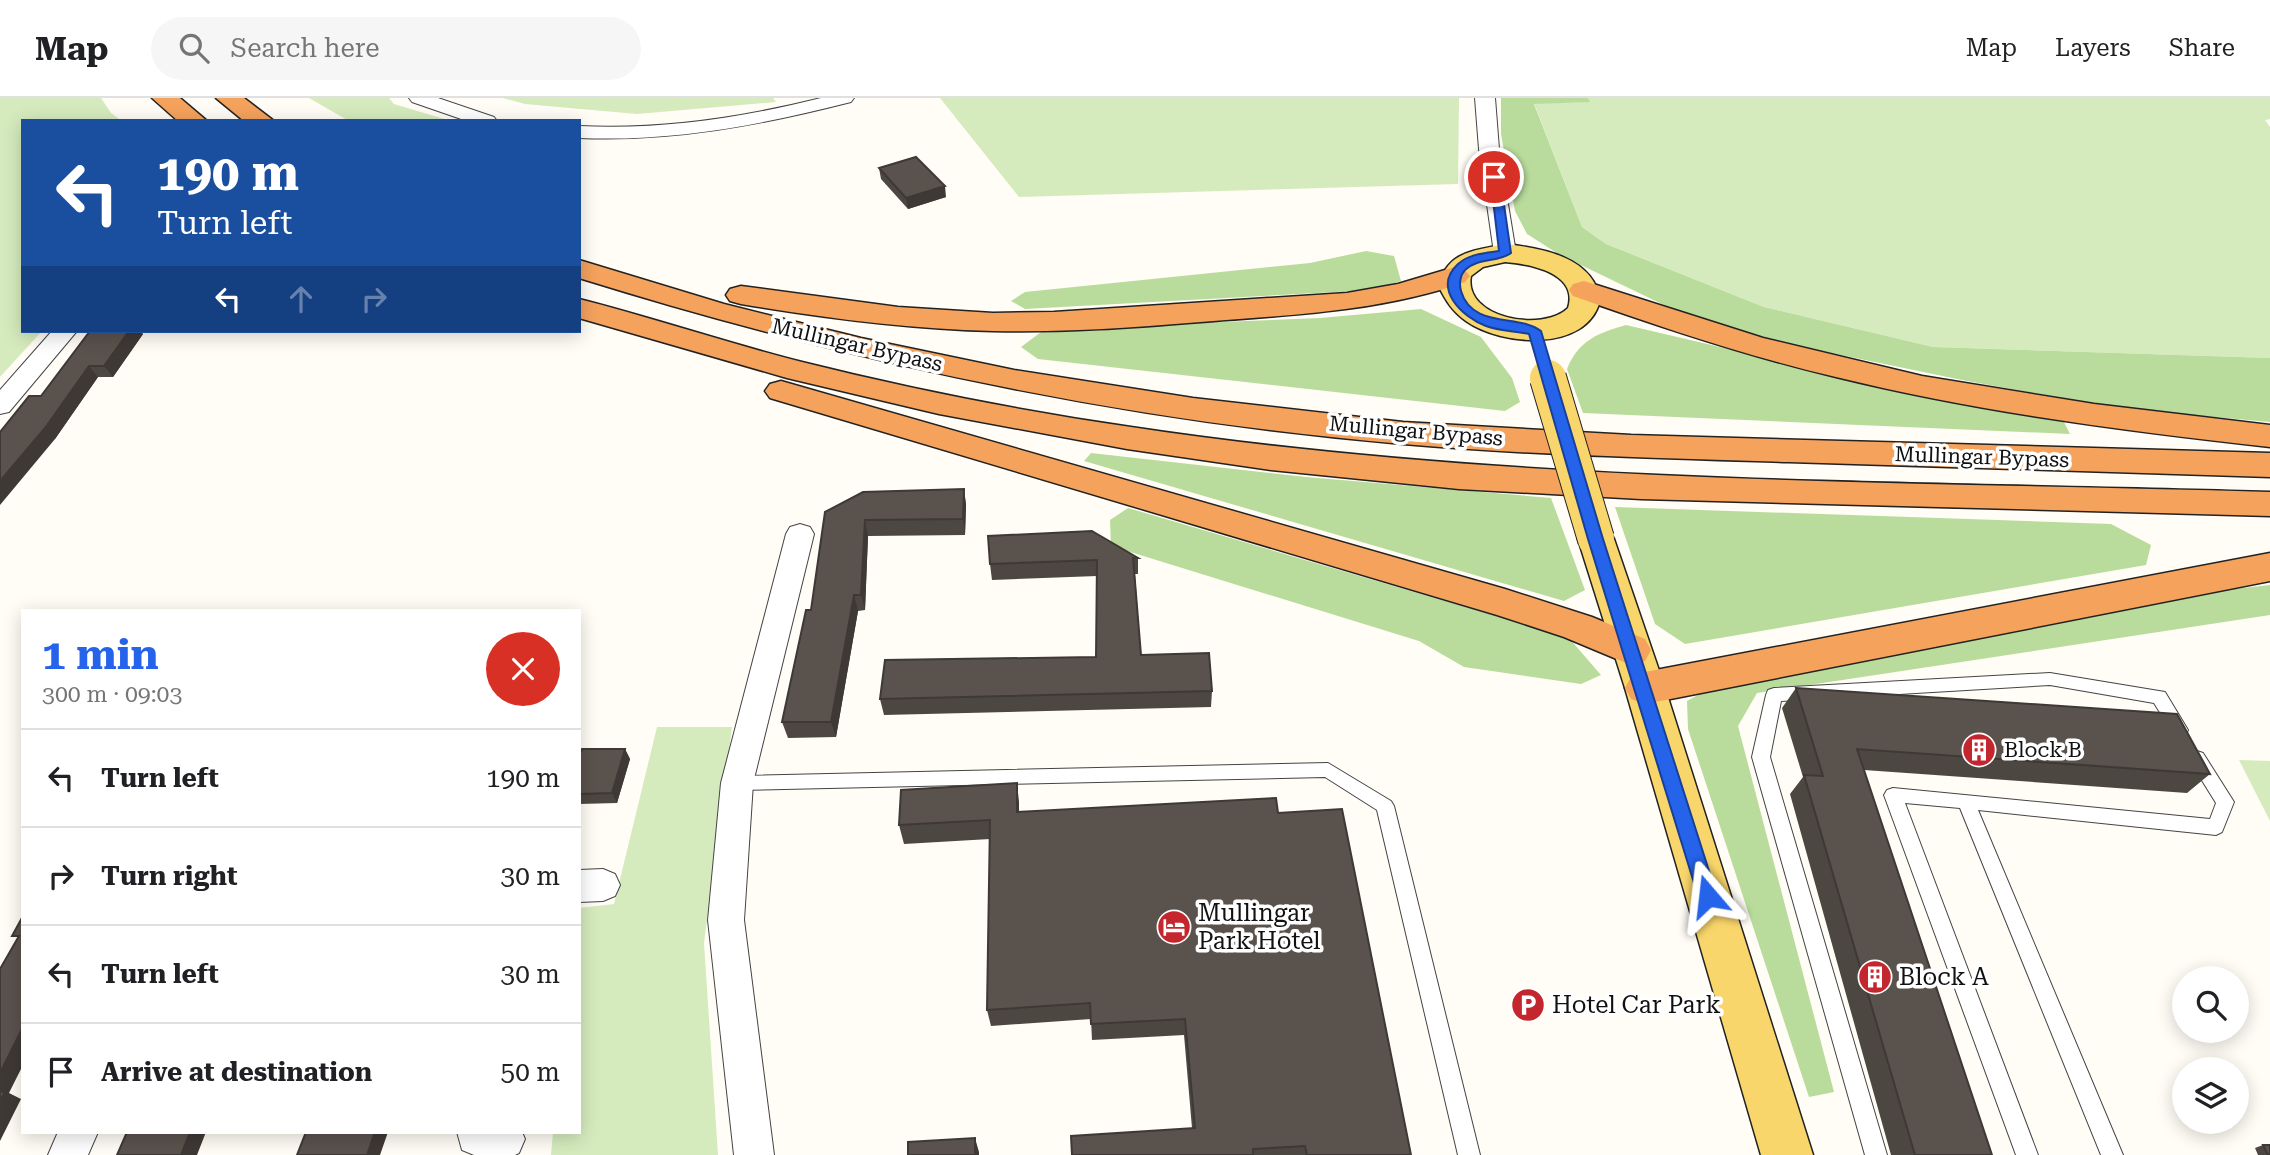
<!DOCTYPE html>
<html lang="en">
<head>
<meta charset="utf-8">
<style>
  :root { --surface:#fff; --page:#f6f6f6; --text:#202124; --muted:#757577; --line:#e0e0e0; --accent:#2563eb }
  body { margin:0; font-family:"Roboto Serif",serif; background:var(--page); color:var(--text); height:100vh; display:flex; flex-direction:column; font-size:26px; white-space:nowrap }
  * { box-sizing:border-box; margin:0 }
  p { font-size:23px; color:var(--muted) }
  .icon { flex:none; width:38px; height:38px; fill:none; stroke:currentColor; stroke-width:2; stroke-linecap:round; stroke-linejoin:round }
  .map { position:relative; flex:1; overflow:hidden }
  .side { position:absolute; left:21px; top:511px; width:560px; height:525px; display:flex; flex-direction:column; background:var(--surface); border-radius:0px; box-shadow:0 4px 18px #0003 }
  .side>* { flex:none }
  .banner { position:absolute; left:21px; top:21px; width:560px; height:214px; border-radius:0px; box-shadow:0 4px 18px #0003; background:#1a4fa0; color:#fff; overflow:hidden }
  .fabs { position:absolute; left:2172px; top:868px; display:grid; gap:14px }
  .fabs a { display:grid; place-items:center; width:77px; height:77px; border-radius:50%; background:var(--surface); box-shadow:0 4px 18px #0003; font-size:35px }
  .pin { position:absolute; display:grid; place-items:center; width:60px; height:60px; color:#fff; margin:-30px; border:4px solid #fff; border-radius:50%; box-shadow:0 2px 7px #0007 }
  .me { position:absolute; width:77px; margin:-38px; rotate:343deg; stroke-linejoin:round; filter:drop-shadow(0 0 5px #0008) }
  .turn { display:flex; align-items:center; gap:24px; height:147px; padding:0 21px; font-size:32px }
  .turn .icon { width:91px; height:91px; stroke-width:2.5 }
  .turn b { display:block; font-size:49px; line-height:60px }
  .lanes { display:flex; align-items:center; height:66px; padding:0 21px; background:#0003; justify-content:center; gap:35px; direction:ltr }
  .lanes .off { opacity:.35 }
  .round { display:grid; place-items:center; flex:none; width:74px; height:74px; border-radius:37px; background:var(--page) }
  .overview { display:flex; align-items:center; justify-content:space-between; height:119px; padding:0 21px }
  h1 { font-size:42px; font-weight:700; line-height:52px; color:var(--accent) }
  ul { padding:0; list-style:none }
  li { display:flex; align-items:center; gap:21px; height:98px; padding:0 21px; border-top:2px solid var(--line) }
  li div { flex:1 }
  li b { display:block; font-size:26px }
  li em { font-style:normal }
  header { display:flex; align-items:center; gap:42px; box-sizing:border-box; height:98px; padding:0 35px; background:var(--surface); border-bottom:2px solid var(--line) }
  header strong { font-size:33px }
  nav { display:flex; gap:38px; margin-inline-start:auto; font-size:24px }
  .search { width:490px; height:63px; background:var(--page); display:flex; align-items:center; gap:18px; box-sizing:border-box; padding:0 24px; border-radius:38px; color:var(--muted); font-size:26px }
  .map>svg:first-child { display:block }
  .green { fill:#d5ebbd }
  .forest { fill:#b9dc9c }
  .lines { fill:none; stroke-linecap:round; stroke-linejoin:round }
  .lane-casing { stroke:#444; stroke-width:2 }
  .street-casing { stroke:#444; stroke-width:2 }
  .primary-casing { stroke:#222; stroke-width:3 }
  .highway-casing { stroke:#222; stroke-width:3 }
  .lane { fill:#fff; fill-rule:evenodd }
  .street { fill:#fff; fill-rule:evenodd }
  .primary { fill:#f9d66b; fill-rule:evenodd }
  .highway { fill:#f5a25d; fill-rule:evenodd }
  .primary-bridge-casing { stroke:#222; stroke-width:38; stroke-linecap:butt }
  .primary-bridge { stroke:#f9d66b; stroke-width:36 }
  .wall { fill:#4d4742 }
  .shaded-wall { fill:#3f3936 }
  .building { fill:#5a524d; stroke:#3f3936; stroke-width:2 }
  .route { fill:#2563eb; stroke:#184099; stroke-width:2 }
  .labels { text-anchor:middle; stroke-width:7; stroke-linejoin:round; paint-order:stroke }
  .street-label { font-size:21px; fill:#111; stroke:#fff }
  .poi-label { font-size:21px; fill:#111; stroke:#fff; text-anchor:start }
  .near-poi-label { font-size:24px; fill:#111; stroke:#fff; text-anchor:start }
</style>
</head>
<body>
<header>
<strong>Map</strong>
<div class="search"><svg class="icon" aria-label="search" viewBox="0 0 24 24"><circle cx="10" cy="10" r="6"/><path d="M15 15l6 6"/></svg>Search here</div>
<nav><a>Map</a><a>Layers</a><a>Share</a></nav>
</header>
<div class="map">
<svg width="2270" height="1057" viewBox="0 0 2270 1057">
  <rect width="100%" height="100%" fill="#fffdf5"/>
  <path class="green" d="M0,0h101l10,15 11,8h-99v210h19l-42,46z
    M309,0h80l5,6 57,17h-102z
    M503,0h270l3,4 -139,12 -112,-10z
    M940,0h519l-1,86 -439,13z
    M1588,0h682v21l-5,1 5,7v231l-337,-11 -169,-40 -158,-63 -24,-17 -48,-124 55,-1z
    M657,629h75l-28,216 14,212h-167l2,-23h26v-224l35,-4z
    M2239,662l31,1v60z"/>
  <path class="forest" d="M1501,0h87l2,4 -56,2 48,123 24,17 158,63 169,40 337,11v64l-146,-13 -157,-28 -208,-43 -95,-33 -104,-50 -33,-21 -12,-23 -14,-77z
    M1366,153l28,5 7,25 -29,9 -347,19 -14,-8 14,-9 285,-29z
    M1421,211l60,28 31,41 8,24 -15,9 -467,-52 -17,-12 24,-18 275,-11z
    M1626,227l320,75 117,20 7,14 -487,-21 -16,-44c12,-29 31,-36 59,-44z
    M1091,355l215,24 245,21 34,92 -21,11 -480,-140z
    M1615,409l496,17 40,21 -5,20 -461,79 -30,-20z
    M1128,410l440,129 33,38 -20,9 -117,-17 -45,-26 -308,-95 -1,-26z
    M2270,487v30l-513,78 -19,33 96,366 -25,5 -121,-368 -1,-28 38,-21 463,-86z"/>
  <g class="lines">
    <g class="lane-casing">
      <path id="lane" d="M2050,575l115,19 23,38 -2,5 -6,2 -6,-2 -20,-32 -104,-18 -269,16 -11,56 117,398h-22l-113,-398 14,-62 2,-5 6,-2z
        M2197,653l6,2 31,49 -12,30 -6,3 -238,-25 145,345h-22l-141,-347 -55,-5 133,352h-22l-132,-360 3,-5 6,-2 317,31 6,-16 -28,-45 3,-5z
        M1328,665l63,38 3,5 86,349h-22l-81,-345 -52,-33 -588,13 -6,-2 -3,-5 3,-5 6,-2z"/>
    </g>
    <g class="street-casing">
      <path id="street" d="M409,0h29l56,19 3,4h-30l-55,-19z
        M821,0h33l-3,4c-90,23 -179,40 -272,36v-12c82,4 162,-8 242,-28z
        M1475,0h20l4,51 17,104 -3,5h-16l-3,-5 -15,-104z
        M52,233h25l-68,81 -9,2v-24z
        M800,426l10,3 4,7 -61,249 -9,137 30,235h-40l-26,-235 13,-137 65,-249 4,-7z
        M603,771l12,5 5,11 -5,11 -12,5 -24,1v-32z
        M58,1034h40l-10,23h-40z
        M457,1034h65l3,7 -6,14 -4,2h-41l-12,-5z"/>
    </g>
    <g class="primary-casing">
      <path id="primary" d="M1505,146c36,4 90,13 95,57 -14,52 -99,45 -134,20 -13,-9 -20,-20 -27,-34 7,-36 35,-36 66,-43zM1505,164c25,2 74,11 63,46 -26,25 -105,10 -97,-32l12,-9z
        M1596,428l13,4 5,9 51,149 148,467h-52l-136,-467 -47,-149 5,-9z"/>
    </g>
    <g class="highway-casing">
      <path id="highway" d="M152,0h28l27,23h-29z
        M216,0h28l30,23h-30z
        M579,162l145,44 137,34 153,32 179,28 210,24 228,13 639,18v24c-160,-5 -321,-10 -481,-15 -129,-4 -258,-7 -386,-18 -282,-24 -554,-82 -824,-166z
        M1455,169l10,3 5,6 -5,6c-78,27 -157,32 -239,38 -77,6 -155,13 -233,11 -84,-2 -169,-13 -252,-27l-11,-3 -4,-6 4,-6 11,-3 157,21 95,6 61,-1 293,-19 51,-9z
        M1584,183l179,57 159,38 172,28 176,21v22c-145,-16 -291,-35 -434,-70 -89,-21 -176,-50 -263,-81l-4,-6 4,-6z
        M579,201c75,19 148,44 223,63 108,27 219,49 329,65 377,57 759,54 1139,65v24l-629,-17 -182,-10 -188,-19 -144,-21 -188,-35 -152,-36 -208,-60z
        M781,283l724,208 87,28 53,22 6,11 -6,11 -14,4 -67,-28 -67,-22 -727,-217 -5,-7 5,-7z
        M2270,455v28l-625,123 -14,-5 -6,-11 6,-11 14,-5z"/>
    </g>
    <use href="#lane" class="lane"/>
    <use href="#street" class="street"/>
    <use href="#primary" class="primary"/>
    <use href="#highway" class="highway"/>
    <g class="primary-bridge-casing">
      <path id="primary-bridge" d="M1548,280l48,161"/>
    </g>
    <use href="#primary-bridge" class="primary-bridge"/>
  </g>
  <path class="wall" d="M879,70l67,29 -38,12 -27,-30z
    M90,233h50l3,3 -30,43h-15l-43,62 -14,-43z
    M964,391l2,16 -1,30 -97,1 -3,74 -7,1 -22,126 -48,1 -6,-16 29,-112 14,-98z
    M1138,460v16h-3l6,81 71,36 -1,16 -327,8 -4,-16 216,-42 1,-81 -105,4 -2,-16z
    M1796,590l414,86 -23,19 -323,-23 128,385h-101l-101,-361 13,-17 -21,-69z
    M625,651l5,10 -13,44 -38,1v-49z
    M1017,685l2,29 259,1 133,342h-339l120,-27 -8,-93 -92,5 -1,-21 -100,7 -4,-16 3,-171 -86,5 -5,-19z
    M2263,1047l7,10h-12l-3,-7z"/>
  <path class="shaded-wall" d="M945,88l1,11 -38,12 -2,-11z
    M129,233h11l3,3 -30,43 -9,-11z
    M89,268l9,11 -43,62 -55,66v-24z
    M964,391l2,16 -1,30 -2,-16z
    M865,422l3,16 -3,74 -4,-15z
    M854,497l4,16 -22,126 -5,-15z
    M625,651l5,10 -13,44 -5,-10z
    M1017,685l2,19v29l-2,-19z
    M23,929v38l-14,28 12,6 -21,42v-68z
    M190,1034h16l-9,23h-16z
    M375,1034h13l-8,23h-13z
    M975,1040l4,14v3h-4z"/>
  <path class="building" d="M916,59l29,29 -39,12 -27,-30z
    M90,233h39l-25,35h-15l-44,62 -45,53v-49l29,-36h12z
    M964,391l-1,30 -98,1 -4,75h-7l-23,127h-49l24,-112h5l14,-98 38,-20z
    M1092,433l46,27h-5l8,97 68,-2 3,38 -332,8 5,-39 211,-3 1,-97 -107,4 -2,-28z
    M1796,590l381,26 33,60 -353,-25 135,406h-77l-111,-380 19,1z
    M582,651h43l-13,44 -33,1v-39z
    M1017,685v29l259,-14 2,15 64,-4 69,346h-104l-2,-9 -52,3v6h-181l-1,-19 124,-8 -10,-109 -94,5 -1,-21 -103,7 3,-190 -91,5 2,-35z
    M23,818v111l-23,46v-104l19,-33h-7z
    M5,993l-5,11v-10z
    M127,1034h63l-9,23h-64z
    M306,1034h69l-8,23h-70z
    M975,1040v17h-67v-13z
    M2263,1047h7v10h-2z"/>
  <path class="route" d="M1490,76l10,3 11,76c-13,10 -33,4 -46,17 -5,5 -6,14 -4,21 11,38 59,23 80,40l62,208 114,357 -3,6 -6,2 -7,-2 -3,-6 -110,-357 -59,-205c-13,-3 -30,-3 -43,-8 -24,-9 -54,-38 -28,-62 11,-10 27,-11 41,-13z"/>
  <defs>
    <g id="building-disc" transform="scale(1.75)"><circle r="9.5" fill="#c4262e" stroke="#fff"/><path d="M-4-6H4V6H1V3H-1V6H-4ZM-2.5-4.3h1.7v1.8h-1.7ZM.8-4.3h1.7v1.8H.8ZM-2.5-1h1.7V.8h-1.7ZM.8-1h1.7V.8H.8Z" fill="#fff"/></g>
    <g id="hotel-disc" transform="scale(1.75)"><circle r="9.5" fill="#c4262e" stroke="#fff"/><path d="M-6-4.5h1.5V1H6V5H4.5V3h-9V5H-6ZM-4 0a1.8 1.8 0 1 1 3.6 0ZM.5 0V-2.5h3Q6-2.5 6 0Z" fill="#fff"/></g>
    <g id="parking-disc" transform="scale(1.75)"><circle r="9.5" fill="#c4262e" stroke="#fff"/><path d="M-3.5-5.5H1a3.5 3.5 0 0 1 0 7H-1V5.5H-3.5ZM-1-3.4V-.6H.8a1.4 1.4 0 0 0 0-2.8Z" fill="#fff"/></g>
  </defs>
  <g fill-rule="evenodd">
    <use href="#building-disc" x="1979" y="652"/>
    <use href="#hotel-disc" x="1174" y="829"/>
    <use href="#building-disc" x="1875" y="879"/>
    <use href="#parking-disc" x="1528" y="907"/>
  </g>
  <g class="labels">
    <g class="street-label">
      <text transform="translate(857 247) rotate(13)" y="7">Mullingar Bypass</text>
      <text transform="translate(1416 333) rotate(5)" y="7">Mullingar Bypass</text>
      <text transform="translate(1982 359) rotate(2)" y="7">Mullingar Bypass</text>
    </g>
    <g class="poi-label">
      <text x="2004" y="659">Block B</text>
    </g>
    <g class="near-poi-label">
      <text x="1198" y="823">Mullingar<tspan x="1198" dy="28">Park Hotel</tspan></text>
      <text x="1899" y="887">Block A</text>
      <text x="1552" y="915">Hotel Car Park</text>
    </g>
  </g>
</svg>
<div class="fabs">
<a><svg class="icon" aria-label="search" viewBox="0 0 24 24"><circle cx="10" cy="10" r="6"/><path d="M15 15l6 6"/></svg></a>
<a><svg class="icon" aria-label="layers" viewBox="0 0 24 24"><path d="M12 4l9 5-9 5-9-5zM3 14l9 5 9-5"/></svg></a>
</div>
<div class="pin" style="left:1494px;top:79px;background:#d93025"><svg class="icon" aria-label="arrive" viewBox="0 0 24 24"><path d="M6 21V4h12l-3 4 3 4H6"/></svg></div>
<svg class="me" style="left:1708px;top:798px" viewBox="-20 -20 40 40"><path d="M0-17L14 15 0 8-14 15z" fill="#2563eb" stroke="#fff" stroke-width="4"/></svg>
<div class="banner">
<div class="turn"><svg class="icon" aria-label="left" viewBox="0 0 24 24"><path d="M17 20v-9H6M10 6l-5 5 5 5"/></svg><div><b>190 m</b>Turn left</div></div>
<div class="lanes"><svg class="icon" aria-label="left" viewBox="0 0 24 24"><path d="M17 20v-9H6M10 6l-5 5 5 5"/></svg><svg class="icon off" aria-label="ahead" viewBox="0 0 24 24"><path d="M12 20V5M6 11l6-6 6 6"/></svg><svg class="icon off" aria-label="right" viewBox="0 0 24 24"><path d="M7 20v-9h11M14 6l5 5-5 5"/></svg></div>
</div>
<section class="side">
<div class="overview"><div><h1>1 min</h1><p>300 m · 09:03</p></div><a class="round" style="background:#d93025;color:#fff"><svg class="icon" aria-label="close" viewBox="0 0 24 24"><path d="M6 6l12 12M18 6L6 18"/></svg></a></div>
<ul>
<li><svg class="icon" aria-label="left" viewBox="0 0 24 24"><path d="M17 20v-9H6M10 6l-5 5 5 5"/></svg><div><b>Turn left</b></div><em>190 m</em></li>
<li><svg class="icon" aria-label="right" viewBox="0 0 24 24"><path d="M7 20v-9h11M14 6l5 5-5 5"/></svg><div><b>Turn right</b></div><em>30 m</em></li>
<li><svg class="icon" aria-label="left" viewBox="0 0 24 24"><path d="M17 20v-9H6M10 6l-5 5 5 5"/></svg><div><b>Turn left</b></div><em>30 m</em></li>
<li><svg class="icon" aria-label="arrive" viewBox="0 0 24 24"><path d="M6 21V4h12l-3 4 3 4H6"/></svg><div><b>Arrive at destination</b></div><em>50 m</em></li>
</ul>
</section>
</div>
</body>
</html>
